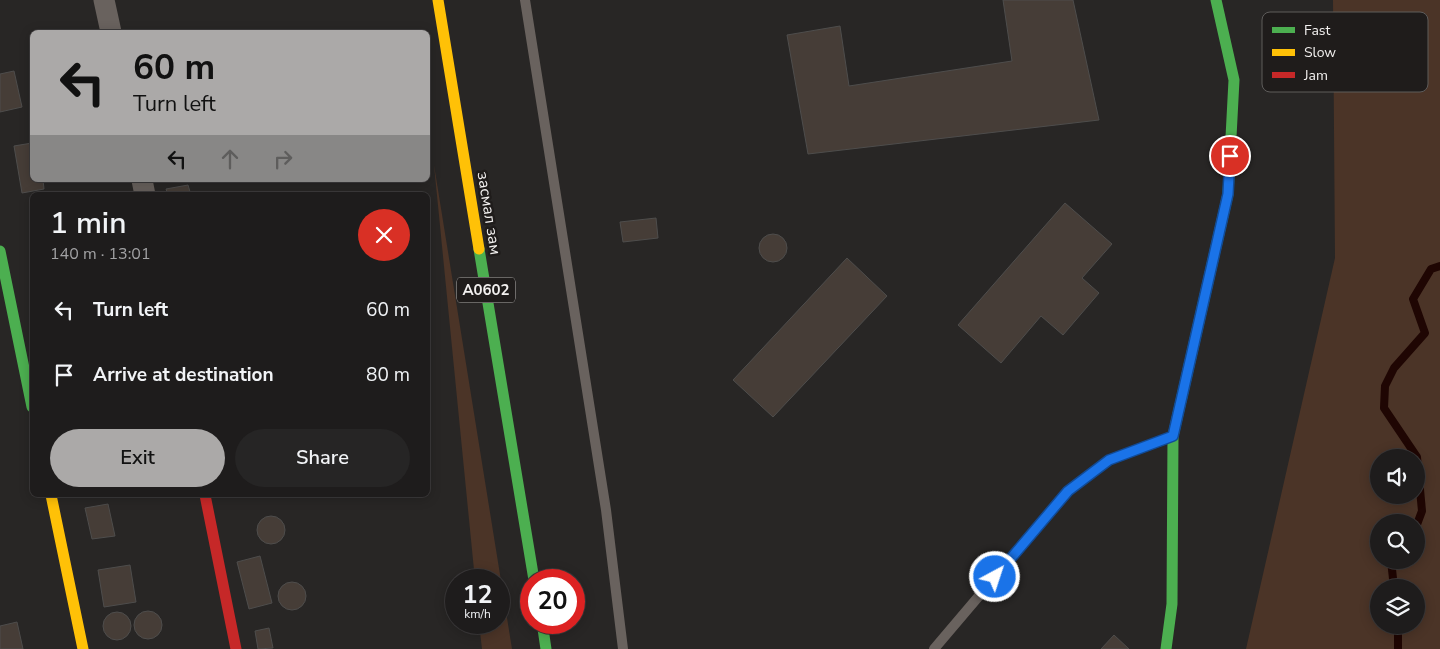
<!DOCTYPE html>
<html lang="en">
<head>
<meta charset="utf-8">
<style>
  :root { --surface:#1e1c1c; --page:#262525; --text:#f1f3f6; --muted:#a1a1a3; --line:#3c3a3b; --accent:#aba9a8 }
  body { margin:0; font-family:"Nunito Sans",sans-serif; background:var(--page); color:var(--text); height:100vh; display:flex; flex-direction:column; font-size:19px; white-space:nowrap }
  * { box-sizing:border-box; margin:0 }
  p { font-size:16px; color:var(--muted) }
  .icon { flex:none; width:28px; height:28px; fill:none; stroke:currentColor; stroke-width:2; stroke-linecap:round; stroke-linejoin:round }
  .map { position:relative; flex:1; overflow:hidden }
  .details { position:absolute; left:30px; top:192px; width:400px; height:305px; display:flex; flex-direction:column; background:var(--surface); border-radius:8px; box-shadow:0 2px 12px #0003,0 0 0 1px var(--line) }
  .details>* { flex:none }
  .hud { position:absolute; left:30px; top:30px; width:400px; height:152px; border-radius:8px; box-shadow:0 2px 12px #0003,0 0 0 1px var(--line); background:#aba9a8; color:#111; overflow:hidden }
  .fabs { position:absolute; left:1370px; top:449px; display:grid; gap:10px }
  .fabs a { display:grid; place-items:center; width:55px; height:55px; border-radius:50%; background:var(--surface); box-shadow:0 2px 12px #0003,0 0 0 1px var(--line); font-size:25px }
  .speed { position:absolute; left:445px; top:569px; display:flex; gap:10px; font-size:25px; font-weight:700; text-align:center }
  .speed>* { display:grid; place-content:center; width:65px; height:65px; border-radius:50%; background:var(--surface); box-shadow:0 2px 12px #0003,0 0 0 1px var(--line); line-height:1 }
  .speed small { font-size:12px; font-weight:400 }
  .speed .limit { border:8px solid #d22; background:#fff; color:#111 }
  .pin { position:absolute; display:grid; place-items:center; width:42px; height:42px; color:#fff; margin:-21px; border:2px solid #fff; border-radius:50%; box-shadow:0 1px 5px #0007 }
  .me { position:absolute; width:55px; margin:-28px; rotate:40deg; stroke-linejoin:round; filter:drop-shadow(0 0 4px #0008) }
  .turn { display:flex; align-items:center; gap:18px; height:105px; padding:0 20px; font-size:22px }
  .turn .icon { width:65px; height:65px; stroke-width:2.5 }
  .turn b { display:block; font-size:35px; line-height:42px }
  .lanes { display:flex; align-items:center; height:48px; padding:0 20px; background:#0003; justify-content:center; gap:25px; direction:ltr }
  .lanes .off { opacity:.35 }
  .round { display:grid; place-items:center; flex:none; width:52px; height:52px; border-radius:26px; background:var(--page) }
  .headline { display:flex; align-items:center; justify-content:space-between; height:85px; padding:0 20px }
  h1 { font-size:30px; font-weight:600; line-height:38px }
  .button { display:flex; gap:10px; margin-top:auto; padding:10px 20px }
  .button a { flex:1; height:58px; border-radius:30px; background:var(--accent); color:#111; font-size:20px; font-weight:600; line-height:58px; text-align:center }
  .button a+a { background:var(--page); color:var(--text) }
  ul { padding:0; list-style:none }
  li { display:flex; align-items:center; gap:15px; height:65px; padding:0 20px }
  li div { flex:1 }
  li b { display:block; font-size:19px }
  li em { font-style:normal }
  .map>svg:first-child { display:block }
  .green { fill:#4b3427; fill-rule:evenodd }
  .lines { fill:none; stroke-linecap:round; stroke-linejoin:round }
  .stream { stroke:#1f0603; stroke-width:8 }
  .building { fill:#463d37; stroke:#4e4d4c }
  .lane { stroke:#69625e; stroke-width:10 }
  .street { stroke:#69625e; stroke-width:21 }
  .fast { stroke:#4caf50; stroke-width:11 }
  .slow { stroke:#ffc107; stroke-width:11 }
  .jam { stroke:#c62828; stroke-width:11 }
  .route-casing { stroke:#114b97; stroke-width:12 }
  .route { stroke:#1a73e8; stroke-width:9 }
  .labels { text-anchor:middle; stroke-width:5; stroke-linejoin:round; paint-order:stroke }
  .shield { fill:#1f1c1b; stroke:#b3b0af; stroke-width:1 }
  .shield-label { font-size:15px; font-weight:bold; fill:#f2f0ef }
  .street-label { font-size:16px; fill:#f2f0ef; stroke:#1f1c1b }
  .key { fill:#1f1c1b; stroke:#5e5c5b; stroke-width:1 }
  .key-label { font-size:14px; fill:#f2f0ef }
</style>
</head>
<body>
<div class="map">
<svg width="1440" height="649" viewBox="0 0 1440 649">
  <rect width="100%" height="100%" fill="#282625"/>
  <path class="green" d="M1333,0h107v649h-194l89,-391zM1379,458h37v37h-37zM1379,522h37v38h-37zM1379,588h37v37h-37z
    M434,165l78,484h-30l-3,-26 20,-1v-42h-24z"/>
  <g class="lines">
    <path class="stream" d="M1416,527l6,-16 -5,-54 -33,-49 1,-22 9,-18 31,-35 -12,-34 18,-30 9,-3
      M1391,560l3,28
      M1398,625v24"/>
  </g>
  <path class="building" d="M1003,0h70l26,120 -291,34 -21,-119 53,-9 9,60 163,-25z
    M14,71l8,36 -22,5v-38z
    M32,143v37h11l1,9 -22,4 -8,-47z
    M188,185l3,10h-23l-2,-6z
    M1065,203l47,41 -30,34 17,15 -36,42 -22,-19 -40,47 -43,-38z
    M656,218l2,20 -35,4 -3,-20z
    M759 248a14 14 0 1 1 28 0a14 14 0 1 1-28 0Z
    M847,258l40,38 -114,121 -40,-37z
    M108,504l7,32 -23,3 -7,-31z
    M257 530a14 14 0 1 1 28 0a14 14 0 1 1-28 0Z
    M260,556l12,47 -23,6 -12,-47z
    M130,565l6,37 -32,5 -6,-37z
    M278 596a14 14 0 1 1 28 0a14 14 0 1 1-28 0Z
    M134 625a14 14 0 1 1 28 0a14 14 0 1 1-28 0Z
    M103 626a14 14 0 1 1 28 0a14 14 0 1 1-28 0Z
    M17,622l6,27h-23v-23z
    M269,628l4,20 -15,1 -3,-18z
    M1114,635l15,14h-28z"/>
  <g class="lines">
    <path class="lane" d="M525,0l81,510 17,139
      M934,649l134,-158 41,-31 62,-23"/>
    <path class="street" d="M104,0l7,32
      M142,180l3,15"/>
    <path class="fast" d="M479,249l55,331
      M0,251l32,156
      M542,622l4,27
      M1166,649l6,-45 1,-168 55,-242 6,-114 -18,-80"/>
    <path class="slow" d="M438,0l41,249
      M51,495l32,154"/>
    <path class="jam" d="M205,495l31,154"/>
  </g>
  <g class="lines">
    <g class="route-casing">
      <path id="route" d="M995,577l73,-86 41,-31 64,-24 55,-242 2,-38"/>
    </g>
    <use href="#route" class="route"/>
  </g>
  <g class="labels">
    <rect class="shield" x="457" y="277.5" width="58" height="25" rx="4"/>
    <g class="shield-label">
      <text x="486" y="295">A0602</text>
    </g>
    <g class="street-label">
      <text transform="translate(490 213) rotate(81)" y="6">засмал зам</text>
    </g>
  </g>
  <rect x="1262" y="12" width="166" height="80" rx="8" class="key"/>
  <rect x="1272" y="27" width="23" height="6" fill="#4caf50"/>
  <rect x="1272" y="49" width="23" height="7" fill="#ffc107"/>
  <rect x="1272" y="72" width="23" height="6" fill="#c62828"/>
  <g class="key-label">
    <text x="1304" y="35">Fast</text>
    <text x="1304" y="57">Slow</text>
    <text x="1304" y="80">Jam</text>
  </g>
</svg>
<div class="fabs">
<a><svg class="icon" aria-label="sound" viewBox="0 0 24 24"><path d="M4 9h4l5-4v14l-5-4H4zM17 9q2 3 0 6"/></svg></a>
<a><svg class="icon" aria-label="search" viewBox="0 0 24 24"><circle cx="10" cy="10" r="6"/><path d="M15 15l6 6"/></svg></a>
<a><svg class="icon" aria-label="layers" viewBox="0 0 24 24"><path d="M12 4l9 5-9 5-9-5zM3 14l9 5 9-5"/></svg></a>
</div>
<div class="speed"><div>12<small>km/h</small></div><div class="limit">20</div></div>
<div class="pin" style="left:1230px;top:156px;background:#d93025"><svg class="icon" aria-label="arrive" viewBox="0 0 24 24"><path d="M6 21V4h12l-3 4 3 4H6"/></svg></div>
<svg class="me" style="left:995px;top:577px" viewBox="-20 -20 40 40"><circle r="17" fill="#1a73e8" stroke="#fff" stroke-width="3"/><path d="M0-11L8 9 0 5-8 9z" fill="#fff"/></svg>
<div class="hud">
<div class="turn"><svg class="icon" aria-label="left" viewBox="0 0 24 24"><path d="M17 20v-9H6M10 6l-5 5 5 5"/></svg><div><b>60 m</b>Turn left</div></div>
<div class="lanes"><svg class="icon" aria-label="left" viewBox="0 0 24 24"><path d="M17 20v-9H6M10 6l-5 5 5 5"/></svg><svg class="icon off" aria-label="ahead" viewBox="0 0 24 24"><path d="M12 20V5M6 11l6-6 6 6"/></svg><svg class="icon off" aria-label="right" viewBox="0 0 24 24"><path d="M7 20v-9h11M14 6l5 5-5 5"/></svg></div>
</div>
<section class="details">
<div class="headline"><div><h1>1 min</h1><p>140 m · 13:01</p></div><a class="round" style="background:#d93025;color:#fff"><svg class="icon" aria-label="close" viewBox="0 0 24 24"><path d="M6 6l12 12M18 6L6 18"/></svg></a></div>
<ul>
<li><svg class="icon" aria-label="left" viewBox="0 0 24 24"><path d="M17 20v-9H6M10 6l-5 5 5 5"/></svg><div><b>Turn left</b></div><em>60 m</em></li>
<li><svg class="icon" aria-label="arrive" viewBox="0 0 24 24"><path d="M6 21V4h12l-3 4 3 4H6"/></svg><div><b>Arrive at destination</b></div><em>80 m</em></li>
</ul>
<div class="button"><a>Exit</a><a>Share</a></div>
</section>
</div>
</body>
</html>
